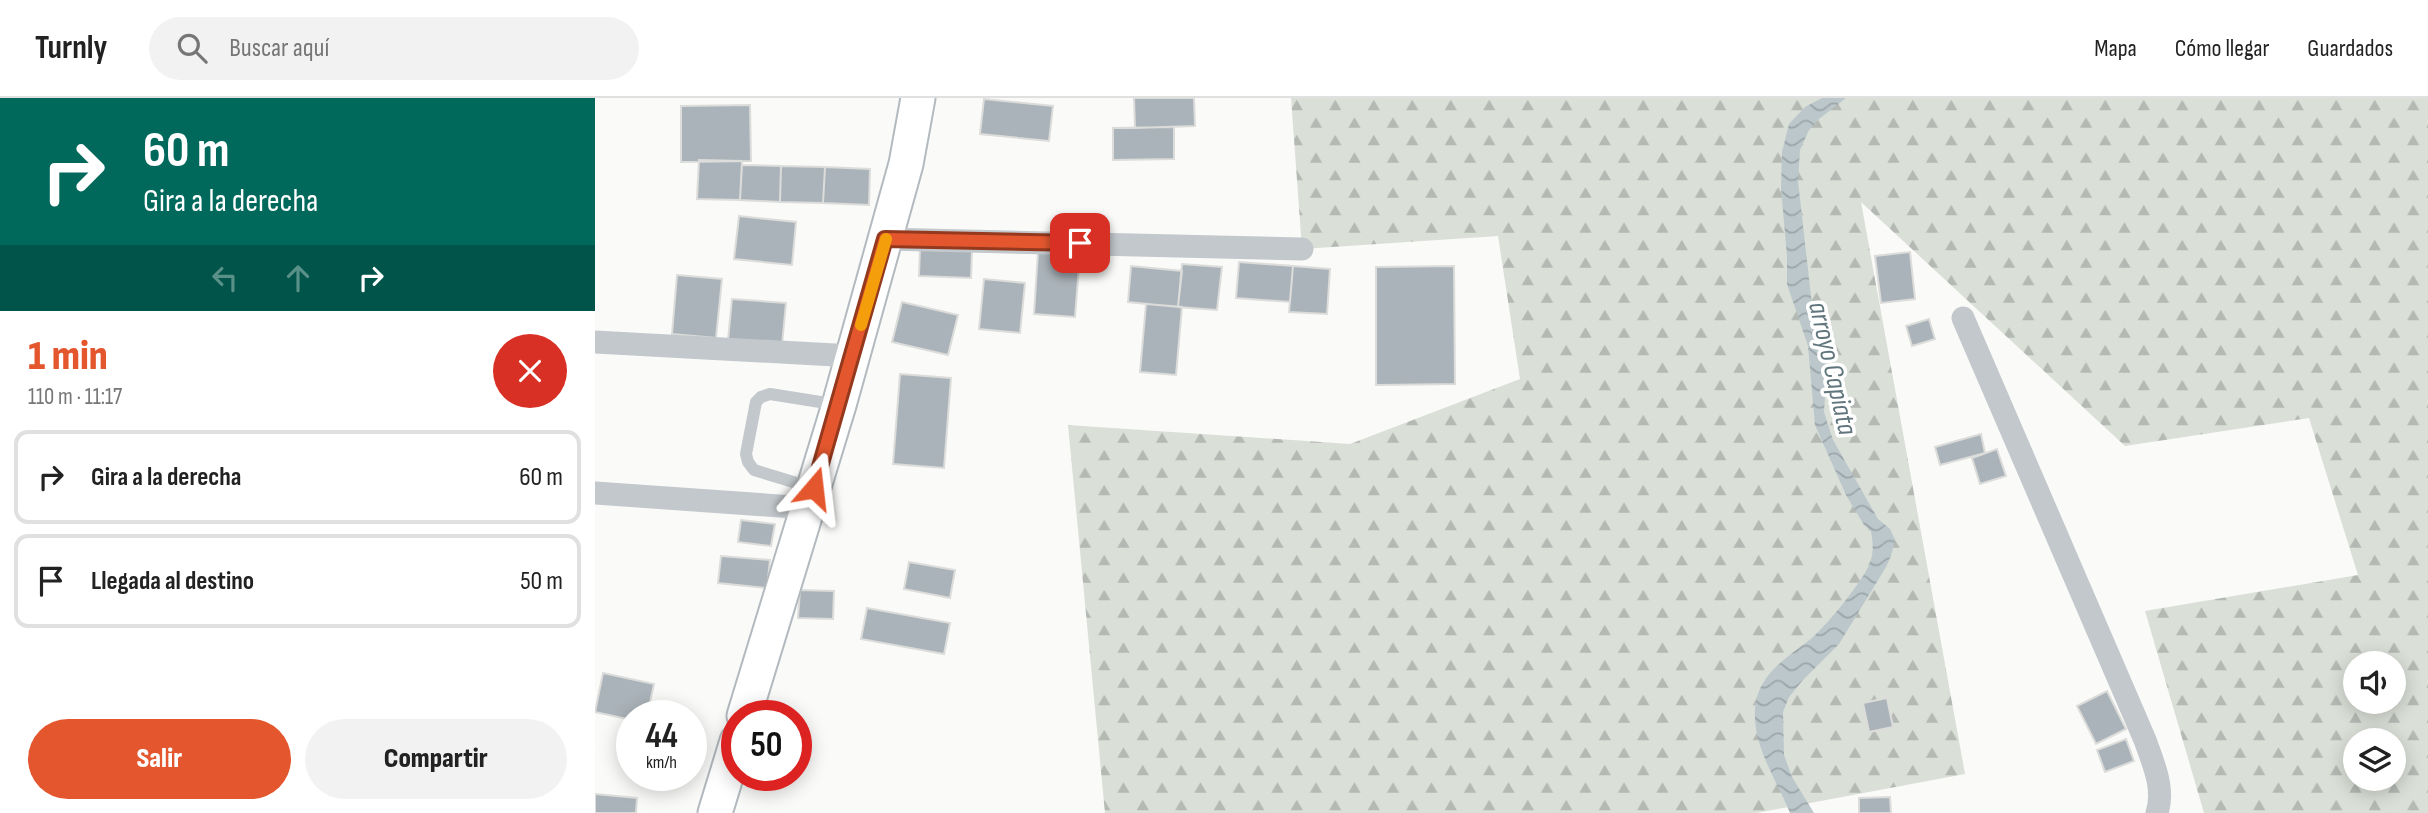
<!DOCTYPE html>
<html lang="es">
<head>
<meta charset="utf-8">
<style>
  :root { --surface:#fff; --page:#f2f2f2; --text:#222; --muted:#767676; --line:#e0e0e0; --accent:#e4572e }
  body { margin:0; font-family:"Sofia Sans Condensed",sans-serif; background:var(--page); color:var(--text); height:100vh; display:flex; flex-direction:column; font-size:26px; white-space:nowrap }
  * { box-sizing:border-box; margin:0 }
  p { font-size:23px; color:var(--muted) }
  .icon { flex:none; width:38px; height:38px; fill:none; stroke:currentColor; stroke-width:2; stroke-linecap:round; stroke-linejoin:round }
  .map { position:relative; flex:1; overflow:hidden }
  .details { display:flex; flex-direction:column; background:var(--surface); width:595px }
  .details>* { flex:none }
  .guide { background:#00695c; color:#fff; overflow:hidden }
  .tools { position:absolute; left:1748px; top:553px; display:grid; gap:14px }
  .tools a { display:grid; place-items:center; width:63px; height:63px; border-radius:50%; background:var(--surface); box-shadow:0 4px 18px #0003; font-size:35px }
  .speed { position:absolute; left:21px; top:602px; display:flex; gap:14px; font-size:35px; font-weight:700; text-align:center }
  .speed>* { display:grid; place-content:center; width:91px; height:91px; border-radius:50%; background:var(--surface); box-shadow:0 4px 18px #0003; line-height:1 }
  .speed small { font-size:18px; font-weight:400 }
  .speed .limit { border:10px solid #d22; background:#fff; color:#111 }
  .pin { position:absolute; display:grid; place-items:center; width:60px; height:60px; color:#fff; margin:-30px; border-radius:14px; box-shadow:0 4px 10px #0006 }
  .me { position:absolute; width:77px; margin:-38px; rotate:17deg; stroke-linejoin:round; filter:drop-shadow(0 0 5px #0008) }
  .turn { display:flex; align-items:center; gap:24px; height:147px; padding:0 28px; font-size:32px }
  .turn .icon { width:91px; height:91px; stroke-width:2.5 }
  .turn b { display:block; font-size:49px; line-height:60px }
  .lanes { display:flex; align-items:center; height:66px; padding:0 28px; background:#0003; justify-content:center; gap:35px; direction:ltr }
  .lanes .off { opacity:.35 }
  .round { display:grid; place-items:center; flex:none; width:74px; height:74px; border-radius:37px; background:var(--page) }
  .summary { display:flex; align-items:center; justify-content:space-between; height:119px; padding:0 28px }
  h1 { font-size:42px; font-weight:800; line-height:52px; color:var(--accent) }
  .primary-button { display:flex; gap:14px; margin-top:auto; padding:14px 28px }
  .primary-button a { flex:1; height:80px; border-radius:42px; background:var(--accent); color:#fff; font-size:28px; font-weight:800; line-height:80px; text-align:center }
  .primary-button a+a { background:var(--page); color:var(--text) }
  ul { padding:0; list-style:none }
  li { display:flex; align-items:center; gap:21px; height:94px; margin:0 14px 10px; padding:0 14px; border:4px solid var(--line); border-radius:14px }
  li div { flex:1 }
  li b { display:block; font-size:26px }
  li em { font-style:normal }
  header { display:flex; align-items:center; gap:42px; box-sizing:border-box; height:98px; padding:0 35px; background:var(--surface); border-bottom:2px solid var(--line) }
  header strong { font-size:33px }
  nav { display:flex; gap:38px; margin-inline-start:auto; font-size:24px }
  .search { width:490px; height:63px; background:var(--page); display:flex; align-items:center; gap:18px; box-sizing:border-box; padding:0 24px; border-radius:38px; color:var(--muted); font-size:26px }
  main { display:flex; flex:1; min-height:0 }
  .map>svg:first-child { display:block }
  .forest { fill:url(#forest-firs); fill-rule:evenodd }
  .water { fill:url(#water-waves) }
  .building { fill:#aab3b9; stroke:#dcdcda; stroke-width:2 }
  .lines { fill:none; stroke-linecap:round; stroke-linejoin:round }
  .secondary-casing { stroke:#b3babf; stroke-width:37 }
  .lane { stroke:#c3c8cc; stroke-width:12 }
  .street { stroke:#c3c8cc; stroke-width:23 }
  .secondary { stroke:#fff; stroke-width:33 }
  .route-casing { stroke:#94391e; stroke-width:18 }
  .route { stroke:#e4572e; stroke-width:12 }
  .slow { stroke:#f59e0b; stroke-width:12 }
  .labels { text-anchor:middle; stroke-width:7; stroke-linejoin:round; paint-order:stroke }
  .water-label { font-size:28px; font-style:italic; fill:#60757c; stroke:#fff }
</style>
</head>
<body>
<header>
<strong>Turnly</strong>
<div class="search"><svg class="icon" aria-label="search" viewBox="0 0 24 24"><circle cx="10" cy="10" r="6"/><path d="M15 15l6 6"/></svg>Buscar aquí</div>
<nav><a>Mapa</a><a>Cómo llegar</a><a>Guardados</a></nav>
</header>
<main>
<section class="details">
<div class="guide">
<div class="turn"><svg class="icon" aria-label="right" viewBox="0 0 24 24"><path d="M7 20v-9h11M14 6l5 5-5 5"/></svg><div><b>60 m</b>Gira a la derecha</div></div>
<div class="lanes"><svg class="icon off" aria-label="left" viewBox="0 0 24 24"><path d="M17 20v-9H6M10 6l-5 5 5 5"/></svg><svg class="icon off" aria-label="ahead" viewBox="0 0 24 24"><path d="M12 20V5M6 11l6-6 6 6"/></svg><svg class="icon" aria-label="right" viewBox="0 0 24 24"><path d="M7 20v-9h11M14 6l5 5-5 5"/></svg></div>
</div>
<div class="summary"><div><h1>1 min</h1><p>110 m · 11:17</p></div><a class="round" style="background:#d93025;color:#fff"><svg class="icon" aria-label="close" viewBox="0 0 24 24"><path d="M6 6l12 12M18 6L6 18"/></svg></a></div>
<ul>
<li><svg class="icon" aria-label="right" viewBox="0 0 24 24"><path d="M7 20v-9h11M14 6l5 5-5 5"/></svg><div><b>Gira a la derecha</b></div><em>60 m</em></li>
<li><svg class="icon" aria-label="arrive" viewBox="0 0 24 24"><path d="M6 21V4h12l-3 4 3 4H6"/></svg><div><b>Llegada al destino</b></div><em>50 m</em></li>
</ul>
<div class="primary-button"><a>Salir</a><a>Compartir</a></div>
</section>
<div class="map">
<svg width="1833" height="715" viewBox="0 0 1833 715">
  <defs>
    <pattern id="forest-firs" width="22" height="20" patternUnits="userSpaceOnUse" patternTransform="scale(1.75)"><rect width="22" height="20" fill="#dadfd7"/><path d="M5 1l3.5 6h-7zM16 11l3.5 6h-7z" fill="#b4b9b4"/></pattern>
    <pattern id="water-waves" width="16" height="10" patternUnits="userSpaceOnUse" patternTransform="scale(1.75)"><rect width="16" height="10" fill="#bbc7cb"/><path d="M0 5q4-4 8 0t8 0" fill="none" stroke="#9ca6aa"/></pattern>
  </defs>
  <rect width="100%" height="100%" fill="#fafaf8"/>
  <path class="forest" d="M696,0h1137v715h-224l-59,-202 213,-36 -49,-157 -184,28 -264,-244 104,572 -209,39h-651l-37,-388 282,19 170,-65 -22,-143 -196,13zM1760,565h39v39h-39zM1760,642h39v39h-39z"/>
  <path class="water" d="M1227,0h24l-27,21 -10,11 -9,20 -2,31 14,124 12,33 3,21 -3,53 9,28 45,79 12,10 5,11 -4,16 -5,11 -47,77 -36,36 -14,17 -6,15 1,43 8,22 22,36h-24c-12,-30 -34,-62 -35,-95 -2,-38 25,-56 52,-76 15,-10 57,-62 63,-79 4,-12 3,-20 1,-32l-7,-6 -18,-30 -31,-70 -7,-79 -21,-62v-28l-6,-68 1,-36 7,-28 16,-17z"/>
  <path class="building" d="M539,0h60l1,28 -60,2z
    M389,1l69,7 -4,35 -69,-7z
    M155,7l1,56 -70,1v-56z
    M579,29v32l-61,1v-32z
    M104,62l43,1 -2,39 -43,-1z
    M147,67l39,1 -1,36 -40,-2z
    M186,68l44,1 -2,36 -43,-1z
    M230,69l45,2 -1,36 -46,-2z
    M144,118l57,6 -4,43 -58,-6z
    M325,150l52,2 -1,28 -52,-2z
    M443,153l42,3 -5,63 -41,-3z
    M1315,154l5,47 -34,4 -6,-47z
    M644,164l54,4 -3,36 -54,-4z
    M587,166l40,3 -5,43 -39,-3z
    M536,168l51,5 -4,36 -50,-5z
    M698,168l37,3 -3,45 -38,-2z
    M859,168l1,118 -79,1v-118z
    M82,177l45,4 -6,59 -44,-4z
    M389,181l41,4 -5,50 -41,-4z
    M137,201l54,4 -4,42 -54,-5z
    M307,204l56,13 -10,40 -56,-13z
    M551,206l36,3 -6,68 -36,-3z
    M1334,221l6,20 -23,7 -6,-20z
    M305,276l51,4 -7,90 -51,-4z
    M1386,336l4,19 -45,12 -5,-18z
    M1402,351l9,27 -26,8 -8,-26z
    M146,422l34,4 -4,22 -33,-4z
    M126,458l49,4 -3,28 -49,-5z
    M314,464l46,8 -5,28 -46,-9z
    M205,492l34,1 -1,28 -35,-1z
    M272,510l83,15 -6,31 -83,-15z
    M8,575l51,11 -7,32h-15v4l-37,-8z
    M1512,593l19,38 -30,15 -19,-38z
    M1292,600l6,29 -24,5 -6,-29z
    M1531,641l8,22 -29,11 -8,-22z
    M0,696l42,4 -1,15h-41z
    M1295,699l1,16h-32v-15z"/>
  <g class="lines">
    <g class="secondary-casing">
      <path id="secondary" d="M149,618l95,-311 67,-241 12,-66
        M120,715l22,-72"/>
    </g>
    <path class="lane" d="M218,390l-59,-18 -6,-8 -2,-8 10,-52 5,-5 9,-3 69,11"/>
    <path class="street" d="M290,141l417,10
      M1368,220l182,422c8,23 20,48 12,73
      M0,244l258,14
      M0,395l213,15"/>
    <use href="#secondary" class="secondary"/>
  </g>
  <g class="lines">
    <g class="route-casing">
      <path id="route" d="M219,390l71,-249 195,4"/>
    </g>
    <use href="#route" class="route"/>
    <path class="slow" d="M266,227l25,-86"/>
  </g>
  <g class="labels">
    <g class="water-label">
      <text transform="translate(1239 270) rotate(77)" y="10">arroyo Capiata</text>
    </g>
  </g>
</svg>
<div class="tools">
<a><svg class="icon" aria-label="sound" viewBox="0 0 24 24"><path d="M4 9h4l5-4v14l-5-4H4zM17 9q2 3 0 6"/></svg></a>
<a><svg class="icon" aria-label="layers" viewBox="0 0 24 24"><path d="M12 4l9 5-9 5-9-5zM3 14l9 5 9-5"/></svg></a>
</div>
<div class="speed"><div>44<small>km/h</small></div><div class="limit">50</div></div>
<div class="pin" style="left:485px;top:145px;background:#d93025"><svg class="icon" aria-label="arrive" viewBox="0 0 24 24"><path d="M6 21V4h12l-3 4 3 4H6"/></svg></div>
<svg class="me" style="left:219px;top:390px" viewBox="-20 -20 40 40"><path d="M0-17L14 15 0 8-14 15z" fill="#e4572e" stroke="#fff" stroke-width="4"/></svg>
</div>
</main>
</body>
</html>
